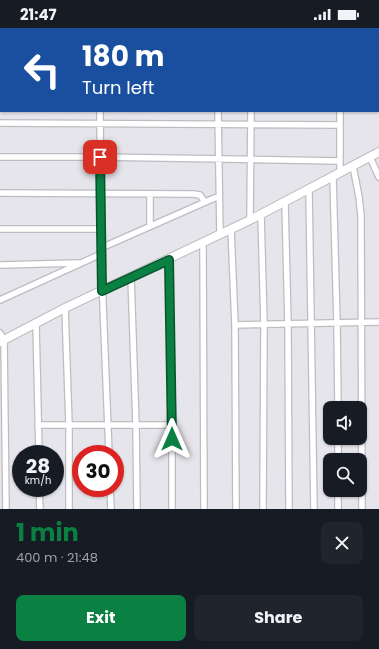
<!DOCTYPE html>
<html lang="en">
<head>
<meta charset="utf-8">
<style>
  :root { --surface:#171b24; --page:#20242c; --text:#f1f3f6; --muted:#9ea1a6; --accent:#0b8043 }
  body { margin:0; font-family:Poppins,sans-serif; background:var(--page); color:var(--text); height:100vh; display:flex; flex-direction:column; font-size:15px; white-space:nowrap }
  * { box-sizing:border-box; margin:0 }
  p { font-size:13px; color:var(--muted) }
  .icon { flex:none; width:22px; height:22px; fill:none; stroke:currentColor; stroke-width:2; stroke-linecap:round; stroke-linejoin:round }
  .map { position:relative; height:481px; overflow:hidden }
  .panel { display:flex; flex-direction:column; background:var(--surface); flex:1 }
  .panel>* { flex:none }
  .guide { position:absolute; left:0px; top:0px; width:379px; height:84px; box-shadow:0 1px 3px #0004; background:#1a4fa0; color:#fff; overflow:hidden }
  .controls { position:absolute; left:323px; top:373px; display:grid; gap:8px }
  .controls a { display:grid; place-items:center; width:44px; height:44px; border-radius:8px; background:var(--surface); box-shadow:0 1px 3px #0004; font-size:20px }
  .speed { position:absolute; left:12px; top:417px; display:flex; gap:8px; font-size:20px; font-weight:700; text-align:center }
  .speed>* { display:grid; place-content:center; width:52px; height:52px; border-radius:50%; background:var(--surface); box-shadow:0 1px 3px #0004; line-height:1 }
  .speed small { font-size:10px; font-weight:400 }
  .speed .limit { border:6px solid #d22; background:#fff; color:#111 }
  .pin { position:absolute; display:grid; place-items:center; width:34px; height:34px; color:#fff; margin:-17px; border-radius:8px; box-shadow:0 2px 6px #0006 }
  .me { position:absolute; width:44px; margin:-22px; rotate:0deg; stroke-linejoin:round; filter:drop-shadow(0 0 3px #0008) }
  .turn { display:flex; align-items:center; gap:14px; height:84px; padding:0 16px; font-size:18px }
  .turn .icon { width:52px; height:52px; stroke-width:2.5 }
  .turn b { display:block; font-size:28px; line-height:34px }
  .round { display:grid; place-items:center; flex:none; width:42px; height:42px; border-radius:8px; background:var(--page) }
  .headline { display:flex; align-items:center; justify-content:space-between; height:68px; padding:0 16px }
  h1 { font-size:24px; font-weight:700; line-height:30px; color:var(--accent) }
  .button { display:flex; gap:8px; margin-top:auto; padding:8px 16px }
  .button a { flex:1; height:46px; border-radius:8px; background:var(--accent); color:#fff; font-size:16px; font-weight:700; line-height:46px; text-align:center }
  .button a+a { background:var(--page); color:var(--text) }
  .status { display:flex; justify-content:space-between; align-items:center; height:28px; padding:0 20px; background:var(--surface); direction:ltr }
  .status svg { height:11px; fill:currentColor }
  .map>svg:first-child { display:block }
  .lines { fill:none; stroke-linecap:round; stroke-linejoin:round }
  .lane-casing { stroke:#bdbcc2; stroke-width:4.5 }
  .street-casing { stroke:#bdbcc2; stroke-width:8 }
  .secondary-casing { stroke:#bdbcc2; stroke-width:10 }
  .lane { stroke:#fff; stroke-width:2.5 }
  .street { stroke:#fff; stroke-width:5.5 }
  .secondary { stroke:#fff; stroke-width:8 }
  .route-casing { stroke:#07532c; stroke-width:10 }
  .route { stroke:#0b8043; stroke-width:7 }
</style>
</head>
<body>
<div class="status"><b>21:47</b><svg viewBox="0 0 49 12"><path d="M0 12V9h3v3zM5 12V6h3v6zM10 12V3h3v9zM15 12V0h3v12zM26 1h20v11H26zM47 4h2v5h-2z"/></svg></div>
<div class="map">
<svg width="379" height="481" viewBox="0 0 379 481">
  <rect width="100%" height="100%" fill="#e6e5eb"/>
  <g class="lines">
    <g class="lane-casing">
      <path id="lane" d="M370,0v1
        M378,15l1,2"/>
    </g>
    <g class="street-casing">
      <path id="street" d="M99,0v1
        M219,1v-1
        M341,1v-1
        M0,22h1
        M0,59h1
        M100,83l1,143 8,200
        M218,83l2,124
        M0,95l340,2
        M0,129h100l240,4
        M370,129l9,20
        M353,138l6,31 2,19 1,293
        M340,145v-62
        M333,149l4,146 1,85
        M309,162l5,319
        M0,165l193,1 7,1 5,7
        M150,166v32
        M285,175l3,121 1,185
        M261,187l3,109 -1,185
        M250,192l1,-109
        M0,201h101
        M231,201l4,96 1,184
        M203,215l1,266
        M101,220l118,-52
        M169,231l3,166v84
        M0,237l78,-2
        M131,249l5,148 1,84
        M0,272l101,-46
        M65,280l4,117v84
        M36,296l3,130
        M235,297l144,-3
        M0,305l4,7 2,169
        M38,397h134
        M338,410v22
        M39,460l1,21
        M110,460l1,21
        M338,462v19"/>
    </g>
    <g class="secondary-casing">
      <path id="secondary" d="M0,314l65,-34 185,-88 129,-68"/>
    </g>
    <use href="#lane" class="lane"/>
    <use href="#street" class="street"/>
    <use href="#secondary" class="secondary"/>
  </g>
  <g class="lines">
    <g class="route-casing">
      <path id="route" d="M100,129l2,134 67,-31 3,179"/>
    </g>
    <use href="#route" class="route"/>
  </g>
</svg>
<div class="controls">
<a><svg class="icon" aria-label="sound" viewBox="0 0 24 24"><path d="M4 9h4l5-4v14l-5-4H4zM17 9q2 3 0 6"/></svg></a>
<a><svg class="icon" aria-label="search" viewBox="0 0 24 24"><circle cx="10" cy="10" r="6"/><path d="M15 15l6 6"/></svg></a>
</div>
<div class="speed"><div>28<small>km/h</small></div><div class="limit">30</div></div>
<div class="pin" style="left:100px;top:129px;background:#d93025"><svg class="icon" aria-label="arrive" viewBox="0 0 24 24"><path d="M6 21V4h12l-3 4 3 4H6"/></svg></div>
<svg class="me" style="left:172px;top:411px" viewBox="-20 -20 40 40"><path d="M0-17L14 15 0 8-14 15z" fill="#0b8043" stroke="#fff" stroke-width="4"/></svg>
<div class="guide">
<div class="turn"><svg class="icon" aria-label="left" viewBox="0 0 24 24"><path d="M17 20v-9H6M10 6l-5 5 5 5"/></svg><div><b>180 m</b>Turn left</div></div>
</div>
</div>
<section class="panel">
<div class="headline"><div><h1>1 min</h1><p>400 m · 21:48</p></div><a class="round"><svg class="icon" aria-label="close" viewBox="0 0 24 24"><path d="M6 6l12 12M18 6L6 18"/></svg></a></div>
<div class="button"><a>Exit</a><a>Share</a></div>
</section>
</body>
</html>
